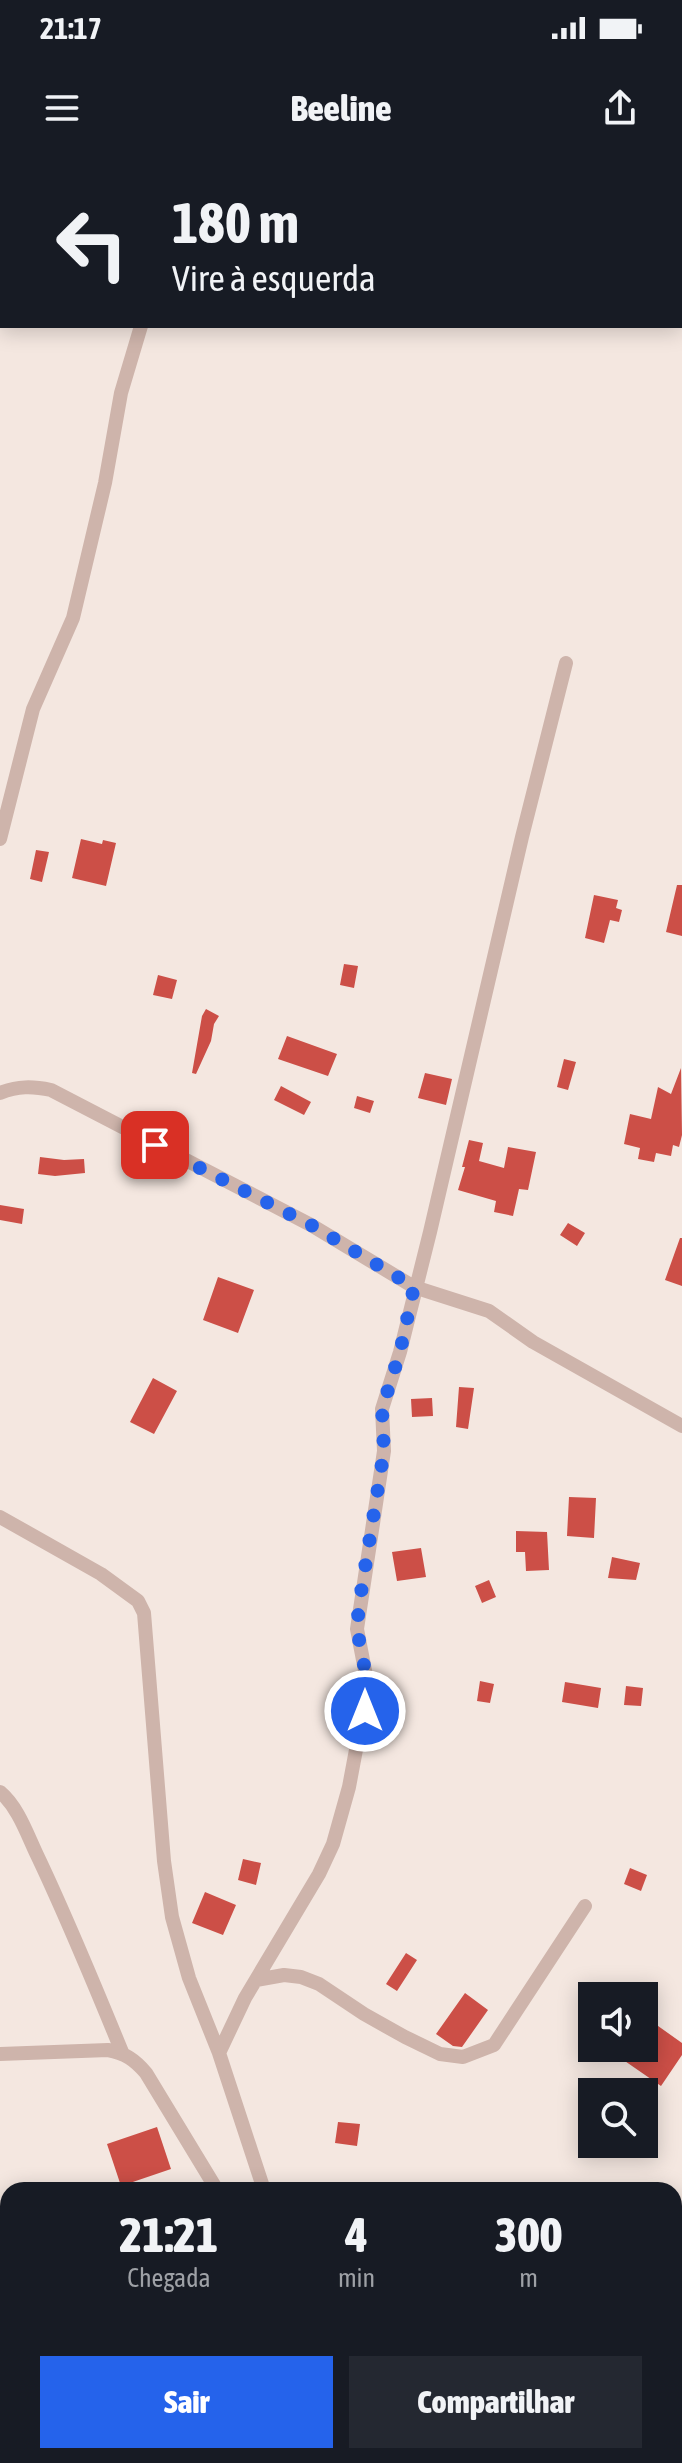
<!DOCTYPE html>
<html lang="pt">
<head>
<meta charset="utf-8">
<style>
  :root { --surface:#171b24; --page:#242831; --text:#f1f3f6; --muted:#9ea1a6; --accent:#2563eb }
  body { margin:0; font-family:"Asap Condensed",sans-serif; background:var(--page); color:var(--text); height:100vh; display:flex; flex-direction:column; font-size:30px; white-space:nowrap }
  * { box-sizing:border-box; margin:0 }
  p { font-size:26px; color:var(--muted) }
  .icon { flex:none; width:44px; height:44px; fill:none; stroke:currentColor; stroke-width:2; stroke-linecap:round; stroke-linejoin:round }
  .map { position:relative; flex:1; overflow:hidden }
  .drawer { position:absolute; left:0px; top:2022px; width:682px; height:282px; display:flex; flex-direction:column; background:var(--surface); border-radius:24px 24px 0 0; box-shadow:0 4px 20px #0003 }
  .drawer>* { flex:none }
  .hud { position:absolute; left:0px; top:0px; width:682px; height:168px; box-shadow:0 4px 20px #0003; background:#171b24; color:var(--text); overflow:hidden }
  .fabs { position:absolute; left:578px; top:1822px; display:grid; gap:16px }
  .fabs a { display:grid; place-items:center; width:80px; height:80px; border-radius:0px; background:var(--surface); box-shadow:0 4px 20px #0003; font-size:40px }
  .pin { position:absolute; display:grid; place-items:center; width:68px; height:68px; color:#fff; margin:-34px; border-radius:16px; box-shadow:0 4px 12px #0006 }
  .me { position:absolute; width:88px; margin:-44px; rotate:0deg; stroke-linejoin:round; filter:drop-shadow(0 0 6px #0008) }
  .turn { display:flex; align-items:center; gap:28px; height:168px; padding:0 40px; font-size:36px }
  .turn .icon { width:104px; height:104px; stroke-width:2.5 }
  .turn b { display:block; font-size:56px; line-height:68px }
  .eta { display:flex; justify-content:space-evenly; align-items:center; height:136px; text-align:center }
  .eta b { font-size:48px; font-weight:800; line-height:56px }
  .cta { display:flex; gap:16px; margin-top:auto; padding:16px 40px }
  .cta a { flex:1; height:92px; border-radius:0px; background:var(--accent); color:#fff; font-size:32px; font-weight:800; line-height:92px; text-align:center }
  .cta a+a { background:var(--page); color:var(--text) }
  .status { display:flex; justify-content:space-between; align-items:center; height:56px; padding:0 40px; background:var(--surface); direction:ltr }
  .status svg { height:22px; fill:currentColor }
  header { display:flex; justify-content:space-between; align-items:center; height:104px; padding:0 40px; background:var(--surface); font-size:36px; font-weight:800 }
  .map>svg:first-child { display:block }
  .building { fill:#cc4f47 }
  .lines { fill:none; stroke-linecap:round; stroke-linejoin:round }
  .path { stroke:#ba9e95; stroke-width:3; stroke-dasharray:4 4; stroke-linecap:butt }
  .minor { stroke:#ceb4ab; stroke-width:14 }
  .route { stroke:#2563eb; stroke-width:14; stroke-dasharray:0 25.2 }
</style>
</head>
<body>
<div class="status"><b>21:17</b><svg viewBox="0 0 49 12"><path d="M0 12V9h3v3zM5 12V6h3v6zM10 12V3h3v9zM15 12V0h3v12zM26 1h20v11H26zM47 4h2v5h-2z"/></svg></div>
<header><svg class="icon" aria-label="menu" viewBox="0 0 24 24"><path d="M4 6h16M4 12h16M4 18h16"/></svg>Beeline<svg class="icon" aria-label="share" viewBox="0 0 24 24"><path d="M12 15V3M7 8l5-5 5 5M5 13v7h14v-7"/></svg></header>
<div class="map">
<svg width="682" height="2303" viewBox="0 0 682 2303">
  <rect width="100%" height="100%" fill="#f4e7e0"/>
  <path class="building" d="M81,679l21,5 1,-4 13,3 -10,43 -34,-8z
    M36,690l13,2 -7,30 -12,-3z
    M677,725h5v51l-16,-4z
    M594,735l24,5 -2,8 6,2 -3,12 -9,-2 -6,23 -19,-5z
    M344,804l14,2 -4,22 -14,-3z
    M158,815l19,5 -5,19 -19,-4z
    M206,849l13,7 -5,8 -3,17 -15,33 -4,-1 10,-57z
    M287,876l50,18 -9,22 -50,-17z
    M564,899l12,3 -8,28 -11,-3z
    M681,908l1,67 -3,12 -6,-2 -2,11 -15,-3 -2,9 -16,-3 2,-11 -16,-4 6,-30 21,5 7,-32 13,7z
    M425,913l27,6 -6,26 -28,-7z
    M281,926l30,16 -7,13 -30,-15z
    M357,936l17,5 -4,12 -16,-5z
    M469,980l14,3 -4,18 25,7 4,-21 28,5 -8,38 -9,-1 -6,27 -19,-4 2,-11 -38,-11 7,-23h-3z
    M40,997l24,3 20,-1 1,14 -30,3 -17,-2z
    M0,1045l24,4 -2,15 -22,-4z
    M568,1063l17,10 -8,13 -17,-11z
    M680,1078h2v48l-17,-6z
    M218,1117l36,13 -16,43 -35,-13z
    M153,1218l24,13 -23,43 -24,-12z
    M459,1227l15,1 -6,41 -12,-2z
    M432,1238l1,18 -21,1 -1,-18z
    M569,1337l27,1 -2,40 -27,-2z
    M516,1371l31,1 2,38 -23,1 -1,-19h-9z
    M421,1388l5,29 -29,4 -5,-29z
    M612,1397l28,6 -4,17 -28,-2z
    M489,1420l7,17 -14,6 -7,-17z
    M480,1521l14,3 -4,19 -13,-2z
    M565,1522l36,6 -3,20 -36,-6z
    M626,1526l17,2 -2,18 -17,-1z
    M243,1699l18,4 -5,22 -18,-5z
    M630,1708l17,7 -6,16 -17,-7z
    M205,1732l31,13 -13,30 -31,-12z
    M406,1793l11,7 -20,31 -11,-7z
    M465,1833l23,17 -26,37 -9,-1 -17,-12z
    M644,1856l38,27v12l-21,31 -55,-38h38z
    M338,1962l22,2 -3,22 -22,-3z
    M157,1967l14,42 -50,17 -14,-42z"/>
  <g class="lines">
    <path class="path" d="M361,0l10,2
      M669,2l1,-2
      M680,20h2"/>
    <path class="minor" d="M178,2l1,-2
      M0,679l33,-130 40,-91 32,-135 16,-90 20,-67
      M0,933c18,-7 32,-7 51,-3l260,135 103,62 75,24 44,31 149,84
      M0,1357l101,57 37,27 6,12 20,248 8,56 17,61 30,75 45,137
      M0,1632c18,15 27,42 37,63 31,65 58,131 85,197
      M256,1820l28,-5 17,2 18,7 45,30 41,23 35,17 23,3 31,-12 91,-139
      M219,1893l26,-55 74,-124 14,-30 16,-57 19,-101 -11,-57 27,-178 -2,-42 18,-57 30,-120 92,-395 44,-174
      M0,1894l108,-4c17,3 27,10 38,23l71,117
      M461,2296l6,7"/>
  </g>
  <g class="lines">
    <path class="route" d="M155,985l156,80 103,62 -14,65 -18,57 2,42 -25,154 -2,24 11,57 -3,25"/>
  </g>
</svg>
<div class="fabs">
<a><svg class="icon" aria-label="sound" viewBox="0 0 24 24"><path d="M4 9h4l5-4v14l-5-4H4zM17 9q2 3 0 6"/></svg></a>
<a><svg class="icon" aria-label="search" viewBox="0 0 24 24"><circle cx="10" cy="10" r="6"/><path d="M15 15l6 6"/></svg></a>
</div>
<div class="pin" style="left:155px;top:985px;background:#d93025"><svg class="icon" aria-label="arrive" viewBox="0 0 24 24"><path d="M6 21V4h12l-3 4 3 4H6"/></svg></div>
<svg class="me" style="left:365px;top:1551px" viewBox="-20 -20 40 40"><circle r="17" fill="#2563eb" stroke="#fff" stroke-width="3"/><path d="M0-11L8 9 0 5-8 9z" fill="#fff"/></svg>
<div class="hud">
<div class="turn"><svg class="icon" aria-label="left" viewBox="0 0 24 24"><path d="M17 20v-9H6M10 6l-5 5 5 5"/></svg><div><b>180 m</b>Vire à esquerda</div></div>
</div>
<section class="drawer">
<div class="eta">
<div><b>21:21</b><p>Chegada</p></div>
<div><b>4</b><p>min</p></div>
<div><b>300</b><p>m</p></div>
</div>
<div class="cta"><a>Sair</a><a>Compartilhar</a></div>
</section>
</div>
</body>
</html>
